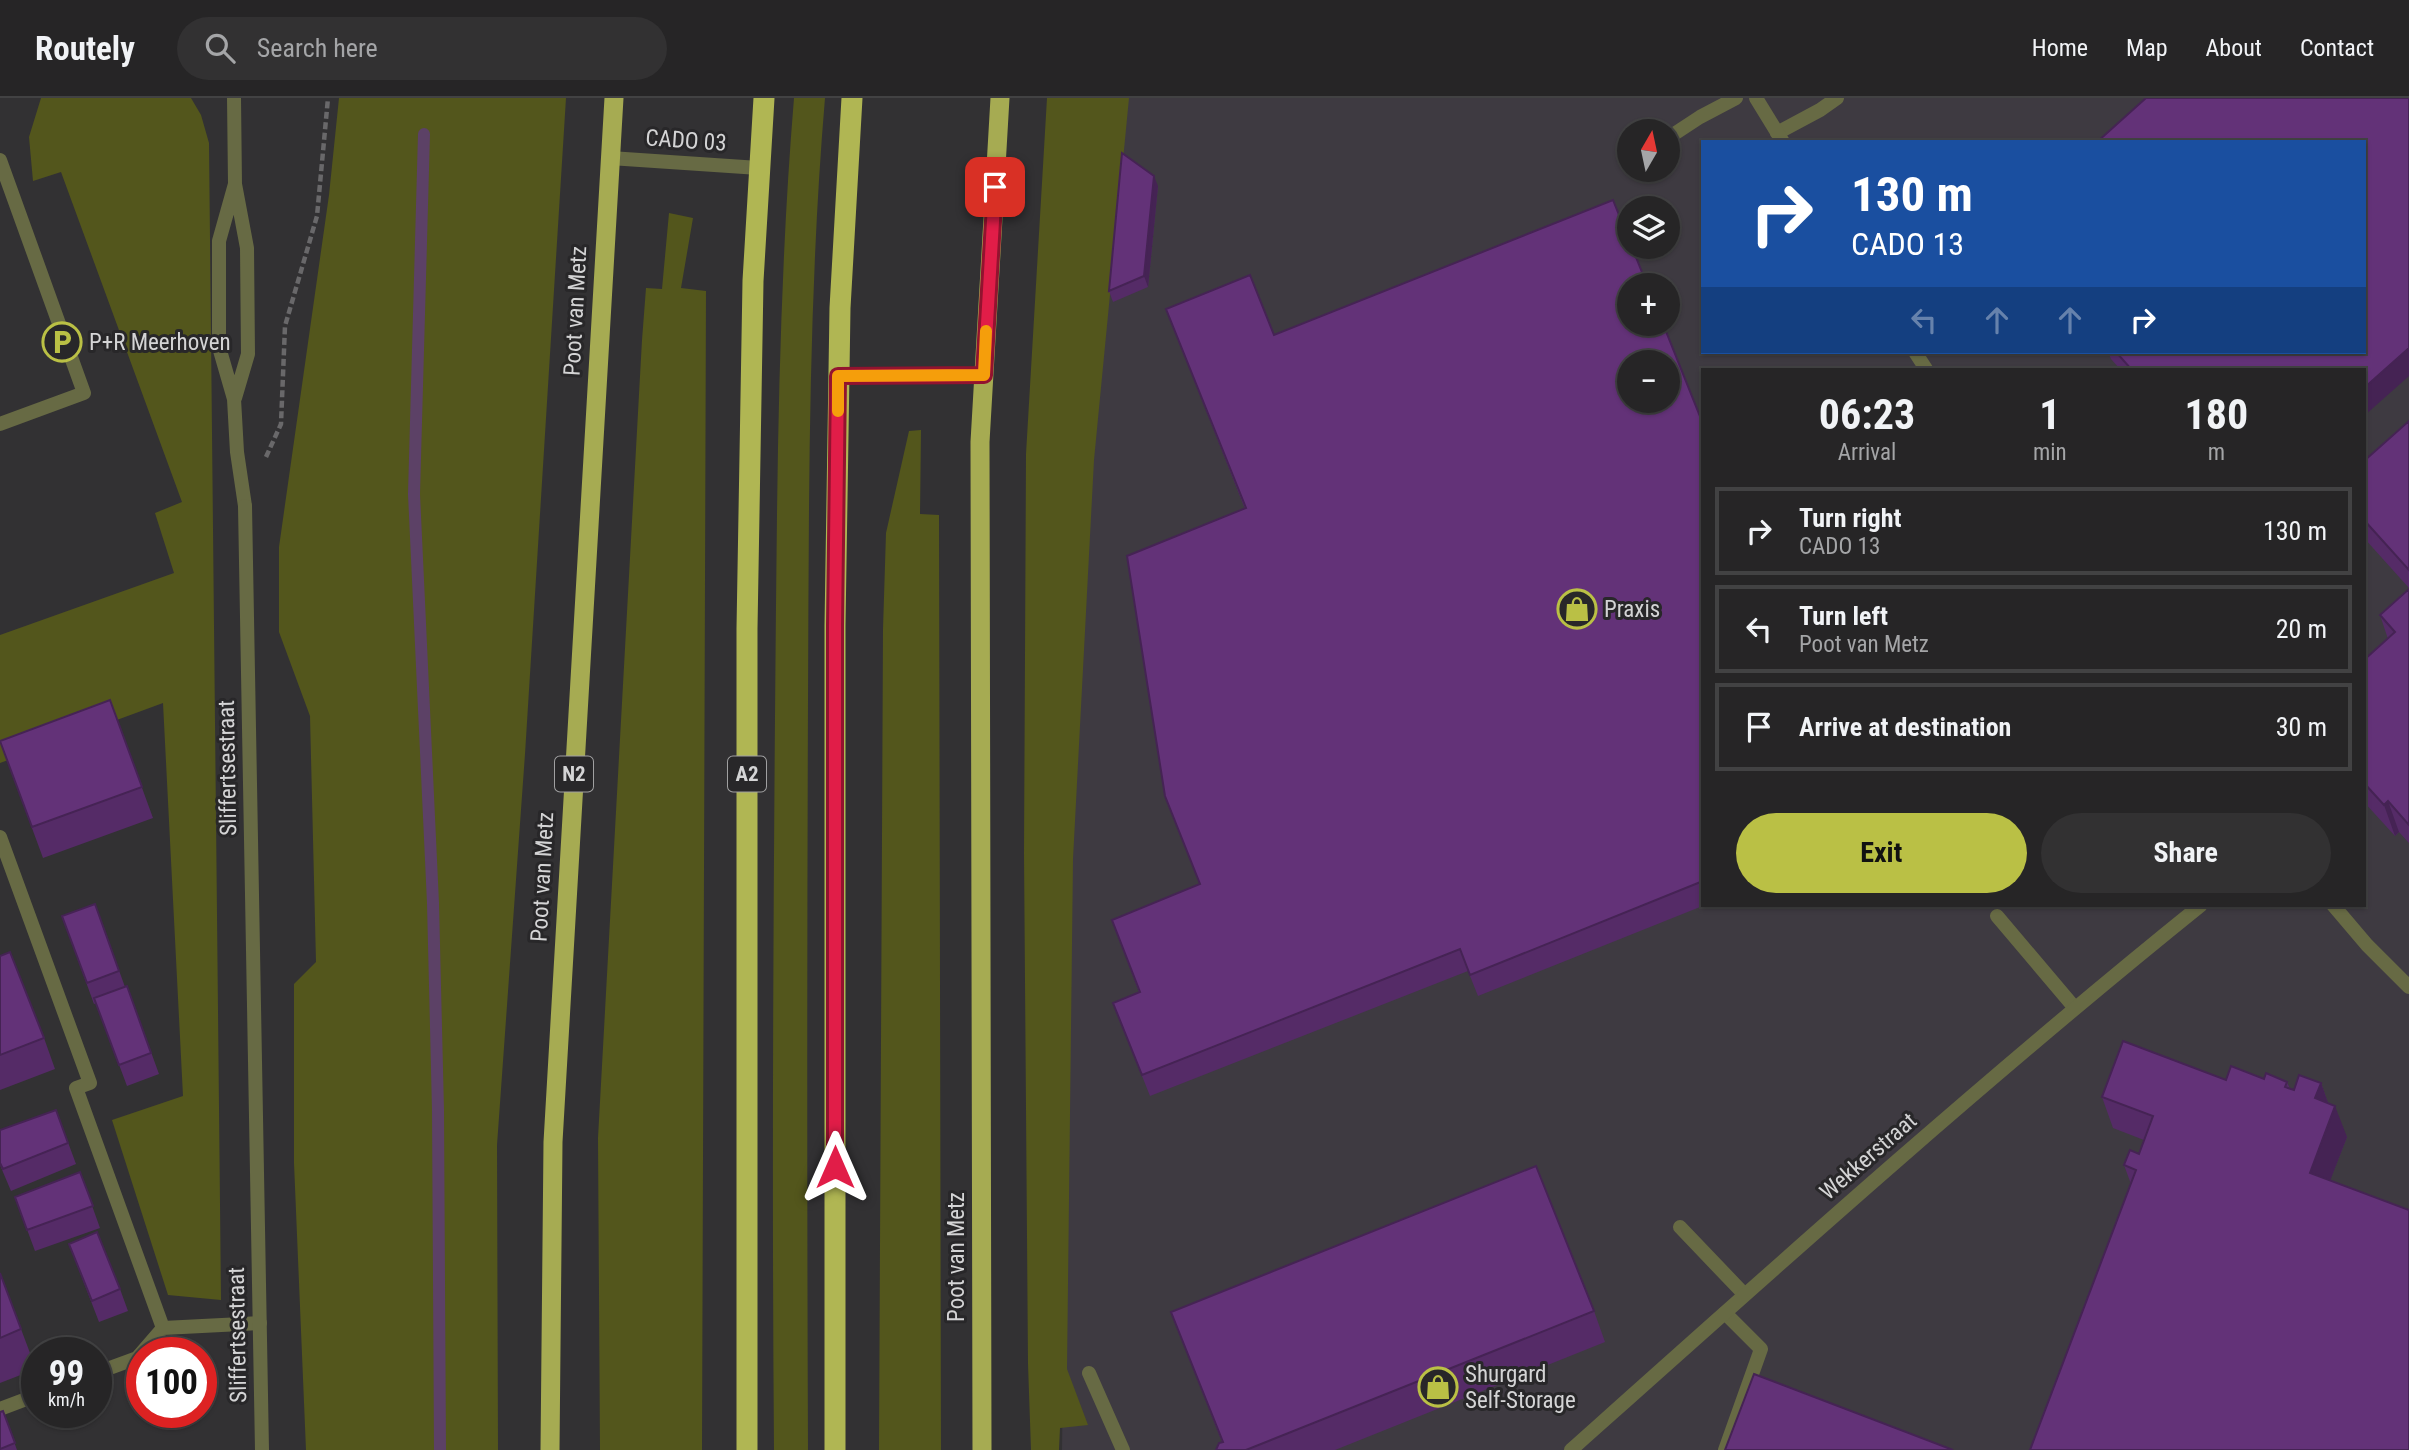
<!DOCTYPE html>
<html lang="en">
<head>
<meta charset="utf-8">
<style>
  :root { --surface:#262526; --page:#323132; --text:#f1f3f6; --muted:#a4a5a7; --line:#424243; --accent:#bac045 }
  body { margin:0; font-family:"Roboto Condensed",sans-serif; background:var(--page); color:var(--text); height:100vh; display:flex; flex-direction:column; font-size:26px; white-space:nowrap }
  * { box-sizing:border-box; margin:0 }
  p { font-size:23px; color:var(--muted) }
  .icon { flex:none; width:38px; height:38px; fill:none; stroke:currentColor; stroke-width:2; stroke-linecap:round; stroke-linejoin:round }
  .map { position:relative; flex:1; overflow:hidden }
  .drawer { position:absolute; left:1701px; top:270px; width:665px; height:539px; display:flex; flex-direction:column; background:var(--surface); border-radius:0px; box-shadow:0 2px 5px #0004,0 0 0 2px var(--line) }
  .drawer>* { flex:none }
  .banner { position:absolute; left:1701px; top:42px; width:665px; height:214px; border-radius:0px; box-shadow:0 2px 5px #0004,0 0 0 2px var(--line); background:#1a4fa0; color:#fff; overflow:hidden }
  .needle { width:46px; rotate:9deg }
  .fabs { position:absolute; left:1617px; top:21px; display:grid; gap:14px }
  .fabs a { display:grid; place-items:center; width:63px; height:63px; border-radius:50%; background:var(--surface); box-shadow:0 2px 5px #0004,0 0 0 2px var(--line); font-size:35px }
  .speed { position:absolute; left:21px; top:1239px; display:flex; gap:14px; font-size:35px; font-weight:700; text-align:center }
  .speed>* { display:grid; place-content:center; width:91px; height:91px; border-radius:50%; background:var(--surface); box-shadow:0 2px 5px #0004,0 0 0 2px var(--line); line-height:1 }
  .speed small { font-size:18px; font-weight:400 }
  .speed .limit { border:10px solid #d22; background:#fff; color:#111 }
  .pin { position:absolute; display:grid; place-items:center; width:60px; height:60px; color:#fff; margin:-30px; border-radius:14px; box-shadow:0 4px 10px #0006 }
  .me { position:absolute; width:77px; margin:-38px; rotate:0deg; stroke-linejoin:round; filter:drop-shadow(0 0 5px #0008) }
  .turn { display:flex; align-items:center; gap:24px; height:147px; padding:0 35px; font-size:32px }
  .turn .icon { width:91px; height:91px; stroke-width:2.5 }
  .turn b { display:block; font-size:49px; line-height:60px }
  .lanes { display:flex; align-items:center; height:66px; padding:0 35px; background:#0003; justify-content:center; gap:35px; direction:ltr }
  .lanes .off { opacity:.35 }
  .eta { display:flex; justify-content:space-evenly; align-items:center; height:119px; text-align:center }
  .eta b { font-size:42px; font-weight:700; line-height:49px }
  .action { display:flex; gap:14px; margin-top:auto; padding:14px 35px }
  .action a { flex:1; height:80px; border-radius:42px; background:var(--accent); color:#111; font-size:28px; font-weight:700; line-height:80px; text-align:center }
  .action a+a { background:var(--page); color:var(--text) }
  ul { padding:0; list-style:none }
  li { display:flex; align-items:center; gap:21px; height:88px; margin:0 14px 10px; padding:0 21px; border:4px solid var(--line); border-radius:0px }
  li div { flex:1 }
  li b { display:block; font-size:26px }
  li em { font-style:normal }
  header { display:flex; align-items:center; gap:42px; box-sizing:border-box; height:98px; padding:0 35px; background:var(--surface); border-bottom:2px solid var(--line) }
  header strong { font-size:33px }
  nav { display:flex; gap:38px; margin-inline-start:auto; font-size:24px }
  .search { width:490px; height:63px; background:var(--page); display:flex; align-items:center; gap:18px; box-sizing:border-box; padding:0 24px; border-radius:38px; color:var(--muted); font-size:26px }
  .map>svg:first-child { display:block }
  .built { fill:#3e3a41; fill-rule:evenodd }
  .green { fill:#53561c }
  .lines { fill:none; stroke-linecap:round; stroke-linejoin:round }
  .stream { stroke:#5c4166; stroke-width:12 }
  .path { stroke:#69686a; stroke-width:4.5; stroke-dasharray:7 3.5; stroke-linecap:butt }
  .service { stroke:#676a44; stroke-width:14 }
  .minor { stroke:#676a44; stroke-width:14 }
  .tertiary { stroke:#676a44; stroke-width:14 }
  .trunk { stroke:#a6ab52; stroke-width:19 }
  .motorway { stroke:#b0b653; stroke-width:21 }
  .wall { fill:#552b67 }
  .shaded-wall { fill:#452354 }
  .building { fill:#633278; stroke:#452354; stroke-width:2; fill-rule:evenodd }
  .route-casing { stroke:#92132f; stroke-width:18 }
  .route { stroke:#e11d48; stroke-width:12 }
  .slow { stroke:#f59e0b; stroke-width:12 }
  .labels { text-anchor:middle; stroke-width:6; stroke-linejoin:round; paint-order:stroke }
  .shield { fill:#282729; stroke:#a0a0a1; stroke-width:2 }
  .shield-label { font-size:21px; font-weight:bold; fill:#d4d4d5 }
  .street-label { font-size:23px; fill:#d4d4d5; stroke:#282729 }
  .poi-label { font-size:23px; fill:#d4d4d5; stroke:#282729; text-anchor:start }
</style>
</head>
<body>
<header>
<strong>Routely</strong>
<div class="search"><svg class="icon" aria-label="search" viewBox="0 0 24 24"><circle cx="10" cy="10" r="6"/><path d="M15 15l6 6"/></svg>Search here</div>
<nav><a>Home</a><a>Map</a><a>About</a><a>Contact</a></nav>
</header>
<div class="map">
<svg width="2409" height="1352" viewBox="0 0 2409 1352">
  <rect width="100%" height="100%" fill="#323133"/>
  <path class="built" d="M1123,0h1286v1352h-1347l7,-593 20,-398zM1629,33h39v39h-39zM1703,44h661v210h-661zM1629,110h39v39h-39zM1629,187h39v39h-39zM1629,264h39v39h-39zM1703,271h661v536h-661z"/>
  <path class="green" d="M41,0h150l10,17 8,28 12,1157 -53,-5 -56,-175 71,-24 -20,-393 -163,60v-128l174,-62 -19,-60 27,-11 -121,-330 -28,9 -4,-44z
    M339,0h227l-41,656 -28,391 1,305h-192l-12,-287v-179l22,-22 -6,-246 -31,-84v-85l50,-352z
    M794,0h31c-17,201 -16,403 -17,604 -1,250 -1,499 0,748h-34c-2,-245 -1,-489 1,-734 2,-206 2,-413 19,-618z
    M1047,0h82l-35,362 -21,399 -6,510 21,56 -28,3 -1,22h-28l-3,-86 -4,-511 2,-399z
    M669,115l24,5 -12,70 25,3 -4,1159h-102l-2,-312 44,-798 4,-52 16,1z
    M921,332l-1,84 19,1 2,935h-62l4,-821 3,-96 23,-102z"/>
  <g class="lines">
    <path class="stream" d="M424,36l-10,360 19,409 5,207 2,340"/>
    <path class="path" d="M266,359l15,-33 4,-98 32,-110 11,-118"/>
    <path class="service" d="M234,0l1,86 12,64 1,106 -13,44
      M1777,35l43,-23 17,-12
      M1668,40l32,-21 36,-19
      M610,60l149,10
      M0,62l84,233 -84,31
      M235,86l-16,57v106l15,52 3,53 8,54
      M838,278l146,-1
      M0,739l90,246 -14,5 87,240
      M1997,818l77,91
      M1680,1129l64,67
      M1725,1215l36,36 -36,101
      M96,1275l41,-15 26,-30 97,-5
      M1089,1275l34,77
      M0,1311l37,-14"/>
    <path class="minor" d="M245,408l17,944
      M1571,1352c207,-185 414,-371 630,-545"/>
    <path class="tertiary" d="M1756,0l27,44
      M1915,254l11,17
      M2333,807l34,40 42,42"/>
    <path class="trunk" d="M550,1352l3,-308 61,-1044
      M982,1352l-2,-1008 20,-344"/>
    <path class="motorway" d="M747,1352v-821l6,-348 11,-183
      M835,1352v-824l5,-318 12,-210"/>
  </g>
  <path class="wall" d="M1158,88l-10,101 -35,15 -4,-11z
    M1166,211l108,26 429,89v481h2l-227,91 -10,-25 -318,125 -37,-93 26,-11 -27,-72 88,-35 -35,-89 80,-287z
    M2108,254h256v17h-244l-9,-10z
    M2409,323v167l-45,-50v-77z
    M2409,491v254l-10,-11 -4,4 -31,-34v-142l24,-21 -8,-24z
    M110,602l43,118 -110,40 -43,-117z
    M95,806l30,83 2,-1 32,88 -32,12 -31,-83 -2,1 -32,-88z
    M0,858l44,82 11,31 -55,21z
    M2264,981l23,3 3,7 4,1 27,-7 7,20 19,34 -17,43 -199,4 -7,-19 15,-11 5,-14 -31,-12 -11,-31 124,-17z
    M56,1012l20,54 -65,27 -11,-26v-35z
    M80,1074l20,56 -65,23 -20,-54z
    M69,1146l51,45 8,22 -29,11z
    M0,1175l36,96 -36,14z
    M1594,1213l11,31 -270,108h-119l6,-8 -51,-130z
    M3,1313l14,39h-17v-38z"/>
  <path class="shaded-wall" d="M1154,78l4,10 -10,101 -4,-11z
    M2409,250v28l-45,40v-28z
    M2388,703l11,31 -4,4 -11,-31z
    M2321,985l11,31 -17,-16z
    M2335,1008l12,31 -26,67 -11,-31z"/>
  <path class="building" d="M2146,0h263v250l-45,40v-19h-233l-15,-17h248v-210h-267z
    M1122,55l32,23 -10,100 -35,15z
    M1613,102l16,40v7h3l15,38h-18v39h34l40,100v457l-233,94 -10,-26 -318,126 -29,-72 27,-11 -28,-72 88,-36 -35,-88 -38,-240 119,-48 -80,-199 84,-34 24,60zM1629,264h39v39h-39z
    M2409,323v149l-45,-50v-59z
    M2409,491v236l-21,-24 -4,4 -20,-22v-123l31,-28 -15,-17z
    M110,602l32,87 -110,40 -32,-86z
    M95,806l24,67 -32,12 -25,-67z
    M10,854l34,86 -44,17v-99z
    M127,888l24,67 -32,12 -25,-67z
    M2123,943l103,39 5,-14 33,13 2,-6 21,9 -2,5 9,3 5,-15 22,8 -6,15 20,8 -25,67 99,37v240h-379l106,-280 -12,-5 6,-15 9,4 14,-38 -51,-19z
    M56,1012l12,33 -65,26 -3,-6v-33z
    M1536,1068l58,145 -348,139h-30l3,-7 4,-1 -52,-130z
    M80,1074l13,34 -66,24 -12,-33z
    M97,1134l23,57 -28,12 -23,-57z
    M0,1175l21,56 -21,9z
    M1754,1276l199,76h-228z
    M3,1313l12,32 -15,6v-37z"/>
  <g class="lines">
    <g class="route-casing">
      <path id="route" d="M835,1069v-541l3,-250 146,-1 11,-188"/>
    </g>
    <use href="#route" class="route"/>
    <path class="slow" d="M838,313v-35l146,-1 2,-44"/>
  </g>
  <defs>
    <g id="parking-ring" transform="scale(2.0125)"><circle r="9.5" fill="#282729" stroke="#bac045" stroke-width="1.5"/><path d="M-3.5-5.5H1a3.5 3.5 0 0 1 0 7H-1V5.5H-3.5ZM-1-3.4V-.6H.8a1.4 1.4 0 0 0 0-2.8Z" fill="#bac045"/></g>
    <g id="shop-ring" transform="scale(2.0125)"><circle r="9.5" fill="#282729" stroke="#bac045" stroke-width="1.5"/><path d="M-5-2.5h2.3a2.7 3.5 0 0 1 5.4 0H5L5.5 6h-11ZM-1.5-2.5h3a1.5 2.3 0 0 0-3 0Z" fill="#bac045"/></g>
  </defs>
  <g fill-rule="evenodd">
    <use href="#parking-ring" x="62" y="244"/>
    <use href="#shop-ring" x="1577" y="511"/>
    <use href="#shop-ring" x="1438" y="1289"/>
  </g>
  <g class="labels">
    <g class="shield">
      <rect x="555" y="658.5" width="38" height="35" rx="5"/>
      <rect x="728" y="658.5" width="38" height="35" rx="5"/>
    </g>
    <g class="shield-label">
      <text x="574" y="683">N2</text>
      <text x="747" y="683">A2</text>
    </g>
    <g class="street-label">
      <text transform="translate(686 42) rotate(4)" y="8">CADO 03</text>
      <text transform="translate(575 213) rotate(-87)" y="8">Poot van Metz</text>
      <text transform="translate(227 670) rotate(-91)" y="8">Sliffertsestraat</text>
      <text transform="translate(542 779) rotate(-87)" y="8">Poot van Metz</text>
      <text transform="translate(1868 1058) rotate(-41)" y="8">Wekkerstraat</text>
      <text transform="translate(956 1159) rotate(-90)" y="8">Poot van Metz</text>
      <text transform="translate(237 1237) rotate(-91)" y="8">Sliffertsestraat</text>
    </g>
    <g class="poi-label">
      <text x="89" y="252">P+R Meerhoven</text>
      <text x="1604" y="519">Praxis</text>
      <text x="1465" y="1284">Shurgard<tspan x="1465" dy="26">Self-Storage</tspan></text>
    </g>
  </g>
</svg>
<div class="fabs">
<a><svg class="needle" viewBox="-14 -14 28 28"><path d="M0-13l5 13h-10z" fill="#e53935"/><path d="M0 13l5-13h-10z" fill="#a4a5a7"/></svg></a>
<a><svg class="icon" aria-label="layers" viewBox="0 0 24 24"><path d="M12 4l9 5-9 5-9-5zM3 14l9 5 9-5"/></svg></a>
<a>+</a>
<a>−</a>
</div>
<div class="speed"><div>99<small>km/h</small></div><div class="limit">100</div></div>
<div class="pin" style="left:995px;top:89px;background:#d93025"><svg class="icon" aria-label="arrive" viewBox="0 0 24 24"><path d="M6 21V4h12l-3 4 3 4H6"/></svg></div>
<svg class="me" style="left:835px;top:1069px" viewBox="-20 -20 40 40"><path d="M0-17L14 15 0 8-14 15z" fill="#e11d48" stroke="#fff" stroke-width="4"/></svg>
<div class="banner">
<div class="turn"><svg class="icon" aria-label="right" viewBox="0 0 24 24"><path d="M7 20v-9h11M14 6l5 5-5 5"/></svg><div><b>130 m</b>CADO 13</div></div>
<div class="lanes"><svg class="icon off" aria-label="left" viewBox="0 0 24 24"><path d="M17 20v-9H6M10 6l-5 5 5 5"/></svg><svg class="icon off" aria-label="ahead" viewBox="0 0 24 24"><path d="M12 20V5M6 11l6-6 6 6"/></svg><svg class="icon off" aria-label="ahead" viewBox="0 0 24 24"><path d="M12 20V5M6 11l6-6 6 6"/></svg><svg class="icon" aria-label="right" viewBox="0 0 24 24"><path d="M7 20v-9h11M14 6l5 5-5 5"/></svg></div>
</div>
<section class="drawer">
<div class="eta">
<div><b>06:23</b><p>Arrival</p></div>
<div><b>1</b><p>min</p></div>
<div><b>180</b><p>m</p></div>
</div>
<ul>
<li><svg class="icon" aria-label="right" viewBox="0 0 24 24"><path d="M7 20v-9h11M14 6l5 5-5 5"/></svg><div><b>Turn right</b><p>CADO 13</p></div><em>130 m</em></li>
<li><svg class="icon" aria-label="left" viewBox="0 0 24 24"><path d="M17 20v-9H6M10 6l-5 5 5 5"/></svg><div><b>Turn left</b><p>Poot van Metz</p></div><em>20 m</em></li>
<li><svg class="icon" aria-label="arrive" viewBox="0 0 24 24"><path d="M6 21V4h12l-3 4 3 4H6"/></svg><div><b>Arrive at destination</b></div><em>30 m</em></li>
</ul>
<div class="action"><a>Exit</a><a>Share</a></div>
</section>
</div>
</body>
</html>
